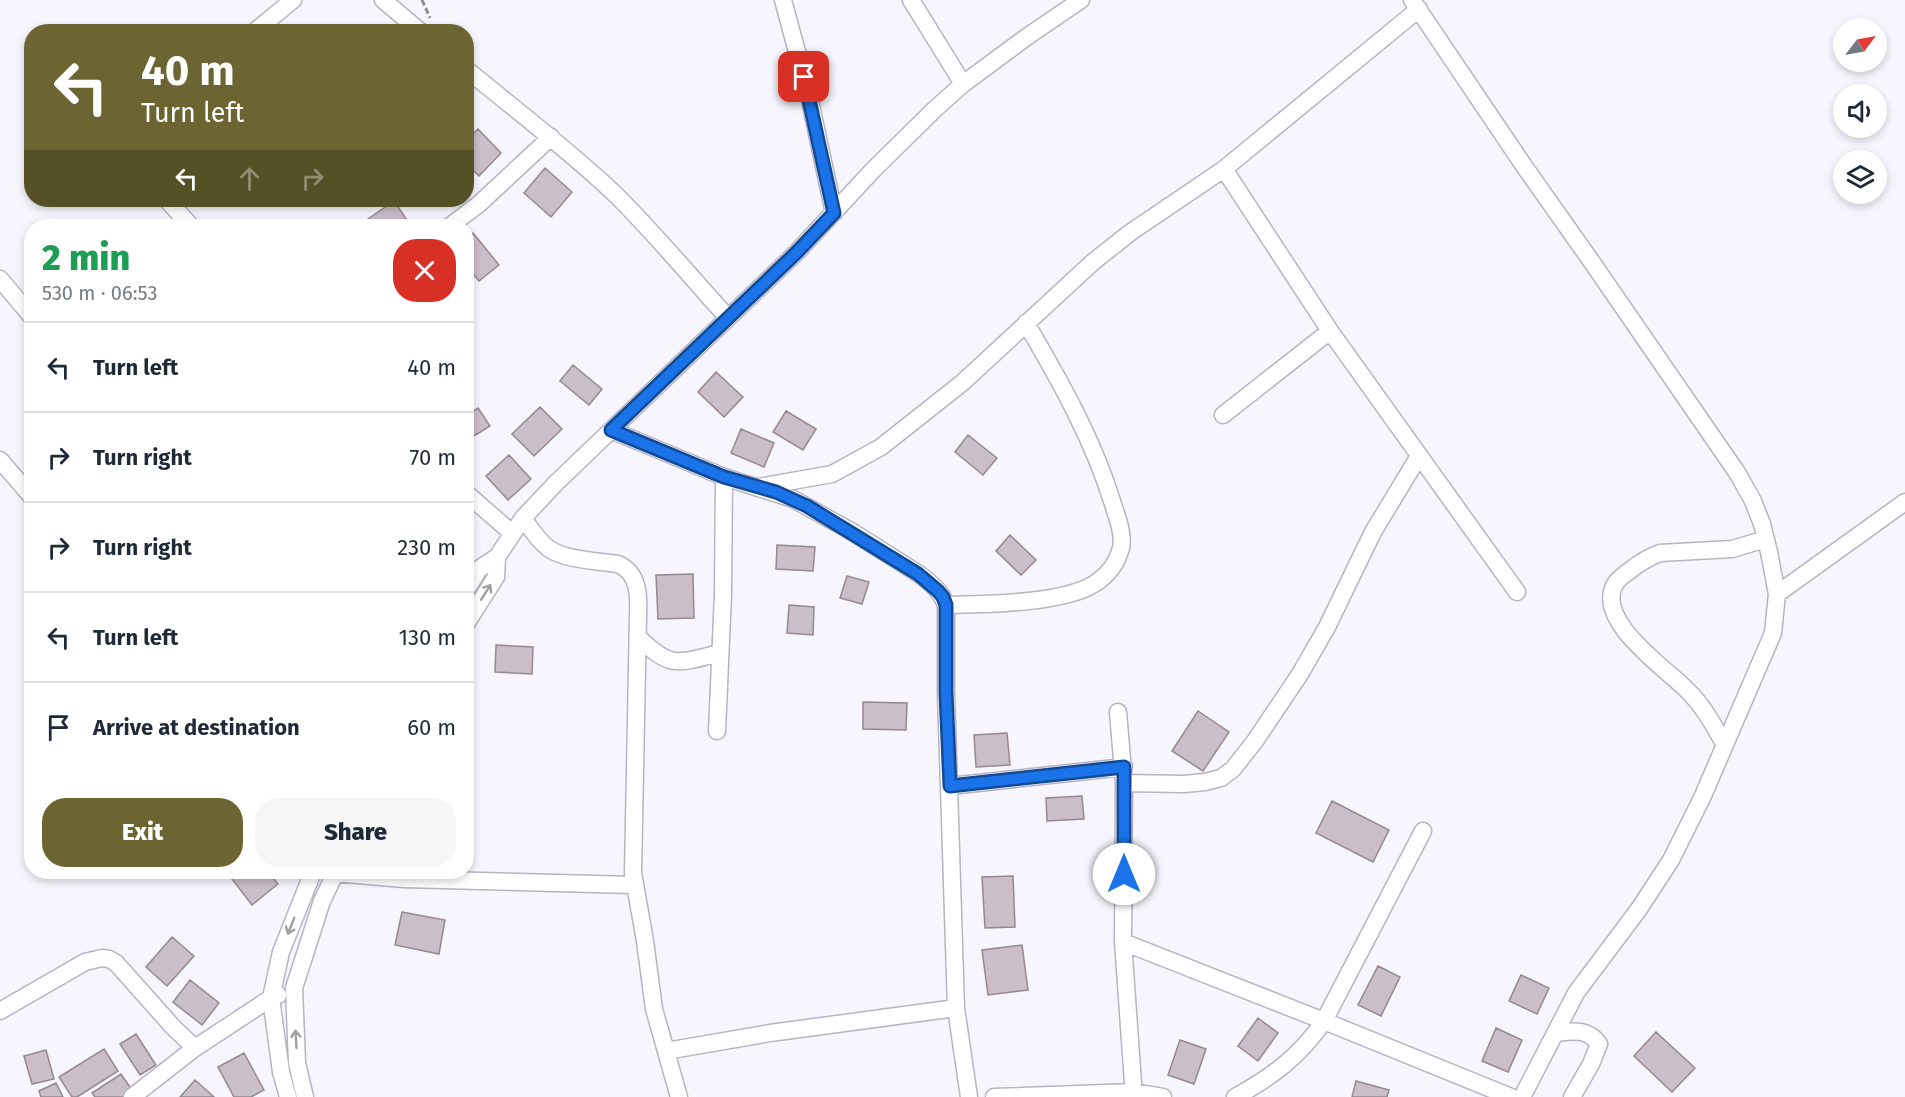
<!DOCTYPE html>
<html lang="en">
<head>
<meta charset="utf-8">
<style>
  :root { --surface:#fff; --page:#f6f6f7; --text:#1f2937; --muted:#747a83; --line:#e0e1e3; --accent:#6c6431 }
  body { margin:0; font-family:"Fira Sans",sans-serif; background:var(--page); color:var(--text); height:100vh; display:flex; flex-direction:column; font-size:22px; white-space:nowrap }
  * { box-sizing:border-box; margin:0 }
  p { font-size:20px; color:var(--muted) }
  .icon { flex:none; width:33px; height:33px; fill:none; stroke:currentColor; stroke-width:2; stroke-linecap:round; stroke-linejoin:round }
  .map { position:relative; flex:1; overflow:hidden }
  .drawer { position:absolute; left:24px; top:219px; width:450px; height:660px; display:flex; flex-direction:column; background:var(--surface); border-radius:24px; box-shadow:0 3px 9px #0003 }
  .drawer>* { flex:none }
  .banner { position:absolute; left:24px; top:24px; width:450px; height:183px; border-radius:24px; box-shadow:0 3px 9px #0003; background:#6c6431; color:#fff; overflow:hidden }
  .needle { width:39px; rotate:58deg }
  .controls { position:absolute; left:1833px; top:18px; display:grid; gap:12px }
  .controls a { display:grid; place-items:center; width:54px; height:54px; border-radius:50%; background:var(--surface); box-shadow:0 3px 9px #0003; font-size:30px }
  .pin { position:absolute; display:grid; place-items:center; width:51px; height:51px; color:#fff; margin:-26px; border-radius:12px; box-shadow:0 3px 9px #0006 }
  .me { position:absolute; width:66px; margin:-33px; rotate:0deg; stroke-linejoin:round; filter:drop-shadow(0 0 4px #0008) }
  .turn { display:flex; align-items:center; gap:21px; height:126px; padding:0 18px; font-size:27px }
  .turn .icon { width:78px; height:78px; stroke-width:2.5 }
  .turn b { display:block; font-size:42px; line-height:51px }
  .lanes { display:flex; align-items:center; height:57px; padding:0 18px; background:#0003; justify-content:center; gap:30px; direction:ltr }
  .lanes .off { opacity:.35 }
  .round { display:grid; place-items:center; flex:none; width:63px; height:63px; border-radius:24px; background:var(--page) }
  .overview { display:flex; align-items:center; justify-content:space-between; height:102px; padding:0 18px }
  h1 { font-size:36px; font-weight:800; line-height:45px; color:#1e9e55 }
  .action { display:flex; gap:12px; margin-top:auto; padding:12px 18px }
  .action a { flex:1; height:69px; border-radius:24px; background:var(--accent); color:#fff; font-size:24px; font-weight:800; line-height:69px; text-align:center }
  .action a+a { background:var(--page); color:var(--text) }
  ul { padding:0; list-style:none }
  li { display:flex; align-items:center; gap:18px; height:90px; padding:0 18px; border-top:2px solid var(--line) }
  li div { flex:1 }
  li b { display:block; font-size:22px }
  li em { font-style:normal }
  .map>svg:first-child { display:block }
  .building { fill:#cabec8; stroke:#948892; stroke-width:1.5 }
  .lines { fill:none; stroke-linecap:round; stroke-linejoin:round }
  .minor-casing { stroke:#b7b4c2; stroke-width:19 }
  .path { stroke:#8e8d93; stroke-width:3; stroke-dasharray:6 3; stroke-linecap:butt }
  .minor { stroke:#fff; stroke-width:16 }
  .oneway { stroke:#9f9fa1 }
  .route-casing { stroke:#114b97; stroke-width:15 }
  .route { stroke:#1a73e8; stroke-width:10 }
</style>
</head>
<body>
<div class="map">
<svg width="1905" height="1097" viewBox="0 0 1905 1097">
  <rect width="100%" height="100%" fill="#f7f5fd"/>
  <path class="building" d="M478,129l23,24 -22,23 -13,-13v-23z
    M545,168l27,24 -21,25 -27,-24z
    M394,201l17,25h-38l-5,-7z
    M473,233l26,32 -20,16 -13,-15v-27z
    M573,365l29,24 -13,16 -29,-24z
    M716,372l27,25 -19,20 -26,-25z
    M540,407l22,22 -28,27 -22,-22z
    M478,408l12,18 -24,15v-25z
    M786,411l30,18 -13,21 -30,-18z
    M741,429l33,14 -10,24 -33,-14z
    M968,435l29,23 -14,17 -28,-23z
    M509,455l22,24 -23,21 -22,-24z
    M1010,535l26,25 -15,15 -25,-24z
    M777,545l38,2 -2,24 -37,-2z
    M693,574l1,44 -36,1 -2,-44z
    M847,576l22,6 -7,22 -22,-6z
    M789,605l25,2 -1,28 -26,-2z
    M496,645l37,2 -1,27 -37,-2z
    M863,702l44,1 -1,27 -43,-1z
    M1198,711l31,21 -26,39 -31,-20z
    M1007,733l3,32 -34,2 -2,-32z
    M1082,796l2,23 -37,2 -1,-23z
    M1332,801l57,29 -16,32 -57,-29z
    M242,872h26l10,12 -26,21 -20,-26z
    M1013,876l2,51 -30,1 -3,-51z
    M402,912l43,8 -6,34 -44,-9z
    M172,937l22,19 -27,30 -21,-19z
    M1022,945l6,45 -40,5 -6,-45z
    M1378,966l22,11 -19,39 -23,-11z
    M1521,975l28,13 -12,26 -28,-13z
    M190,980l29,23 -17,22 -29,-23z
    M1258,1018l20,15 -20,28 -20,-15z
    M1496,1028l26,12 -14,32 -26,-11z
    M1656,1032l39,36 -23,24 -38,-36z
    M136,1034l20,31 -16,10 -20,-31z
    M1180,1040l26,9 -12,35 -26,-9z
    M104,1049l14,22 -41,26h-5l-13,-20z
    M46,1050l8,29 -22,5 -8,-28z
    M244,1053l20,37 -13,7h-17l-16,-30z
    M121,1074l13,19 -5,4h-34l-3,-4z
    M195,1080l19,17h-34z
    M1356,1081l33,9 -2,7h-35z
    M56,1083l7,14h-22l-2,-6z"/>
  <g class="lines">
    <g class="minor-casing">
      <path id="minor" d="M383,0l38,32
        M783,0l26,96 25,117
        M911,0l52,84
        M1412,0l112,166 65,92 149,216 15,27 9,23 7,28 8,42 -4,39 -71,165 -31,62 -32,49 -63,84 -54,104
        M254,32l39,-32
        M466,69c51,42 104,82 151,127 39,39 74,81 111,122
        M1224,169l106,162 187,261
        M167,200l24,26
        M450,226l29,-22 72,-67
        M0,279l32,38
        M1223,415l107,-84
        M611,430l113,47 69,22 58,32 68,43c12,9 22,17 27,31v88l10,315 13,89
        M0,460l32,37
        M759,487l73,-13 49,-27 81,-64 131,-121 38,-30 93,-63 195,-160
        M466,493l46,40
        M523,518c7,10 15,22 25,30 16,12 50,13 70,16 21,9 21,32 20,52l-5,257 12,68 9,68 25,88
        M466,590l13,-21 18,-12 26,-39 33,-35 241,-231 76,-82 62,-61 28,-25 65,-48 53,-36
        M1777,594l128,-92
        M946,605c38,-1 116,-1 148,-21 13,-8 23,-21 27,-36 3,-14 -4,-31 -8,-44 -20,-65 -53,-123 -87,-181
        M466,624l30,-47 1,-20
        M638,637c34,33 39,26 82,16
        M1118,712l6,71 -1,159 11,155
        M717,731l6,-137 1,-117
        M1725,745c-11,-19 -21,-38 -37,-54 -21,-22 -94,-70 -73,-107 3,-5 9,-9 14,-13 9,-7 20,-14 31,-18l72,-4 34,-10
        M1124,783l60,1 21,-2 16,-4 12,-9 22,-28 45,-67 27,-47 46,-95 46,-76
        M950,786l174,-19
        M335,873l69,6 230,6
        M1123,942l201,79 187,76
        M0,1011l85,-49 17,-4 7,1 7,4 57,64 22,21
        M1556,1033c16,-2 32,-5 43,11l-8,20 -19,33
        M666,1051l104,-18 186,-25
        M132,1097l63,-49 76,-50 7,-3
        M288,1097l-7,-25 -10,-74 10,-46 32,-80
        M305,1097l-8,-34 -3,-75 28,-87 14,-29
        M994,1097l140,-5 29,5
        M1235,1097c37,-20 65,-41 89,-76l99,-190"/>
    </g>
    <path class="path" d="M422,0l8,18"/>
    <use href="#minor" class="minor"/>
  </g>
  <defs><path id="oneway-shaft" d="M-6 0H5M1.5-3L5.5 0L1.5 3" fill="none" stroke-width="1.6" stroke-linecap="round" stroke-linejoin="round" transform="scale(1.5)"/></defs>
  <g class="oneway">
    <use href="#oneway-shaft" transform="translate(486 592) rotate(-58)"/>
    <use href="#oneway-shaft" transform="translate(291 926) rotate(112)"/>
    <use href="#oneway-shaft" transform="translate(296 1039) rotate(-93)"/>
  </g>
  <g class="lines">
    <g class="route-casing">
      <path id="route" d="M804,77l30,136 -37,39 -186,178 113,47 52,15 31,14 111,68 20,17 5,6 3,8v88l4,93 174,-19v107"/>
    </g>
    <use href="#route" class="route"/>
  </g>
</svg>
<div class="controls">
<a><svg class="needle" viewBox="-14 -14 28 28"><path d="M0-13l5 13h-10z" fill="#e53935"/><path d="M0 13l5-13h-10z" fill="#747a83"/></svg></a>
<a><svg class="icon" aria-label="sound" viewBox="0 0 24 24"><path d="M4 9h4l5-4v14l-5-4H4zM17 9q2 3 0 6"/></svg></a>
<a><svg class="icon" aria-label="layers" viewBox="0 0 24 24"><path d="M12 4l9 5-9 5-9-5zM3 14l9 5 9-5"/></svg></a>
</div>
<div class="pin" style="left:804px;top:77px;background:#d93025"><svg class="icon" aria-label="arrive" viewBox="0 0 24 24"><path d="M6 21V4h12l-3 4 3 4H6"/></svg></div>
<svg class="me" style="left:1124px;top:874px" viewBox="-20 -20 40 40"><circle r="19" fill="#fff"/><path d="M0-13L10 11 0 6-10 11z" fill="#1a73e8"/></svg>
<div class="banner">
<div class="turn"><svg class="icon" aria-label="left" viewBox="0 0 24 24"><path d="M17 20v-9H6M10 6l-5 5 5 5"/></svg><div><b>40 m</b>Turn left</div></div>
<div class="lanes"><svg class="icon" aria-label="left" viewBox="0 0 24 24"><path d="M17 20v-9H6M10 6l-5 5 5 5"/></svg><svg class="icon off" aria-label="ahead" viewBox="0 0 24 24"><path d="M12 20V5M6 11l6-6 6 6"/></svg><svg class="icon off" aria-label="right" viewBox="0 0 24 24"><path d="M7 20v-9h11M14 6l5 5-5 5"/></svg></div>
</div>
<section class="drawer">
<div class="overview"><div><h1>2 min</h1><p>530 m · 06:53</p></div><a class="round" style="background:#d93025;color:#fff"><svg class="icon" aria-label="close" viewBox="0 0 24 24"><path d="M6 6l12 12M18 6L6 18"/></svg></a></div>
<ul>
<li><svg class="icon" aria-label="left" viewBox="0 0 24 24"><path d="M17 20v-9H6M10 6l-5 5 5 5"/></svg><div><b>Turn left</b></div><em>40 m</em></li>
<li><svg class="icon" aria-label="right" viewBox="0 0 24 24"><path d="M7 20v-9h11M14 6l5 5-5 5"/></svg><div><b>Turn right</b></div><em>70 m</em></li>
<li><svg class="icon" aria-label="right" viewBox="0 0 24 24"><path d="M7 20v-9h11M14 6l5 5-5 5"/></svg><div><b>Turn right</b></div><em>230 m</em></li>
<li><svg class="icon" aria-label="left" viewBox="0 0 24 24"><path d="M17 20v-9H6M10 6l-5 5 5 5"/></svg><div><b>Turn left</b></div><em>130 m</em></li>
<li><svg class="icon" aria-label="arrive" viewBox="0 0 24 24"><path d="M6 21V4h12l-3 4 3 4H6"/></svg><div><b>Arrive at destination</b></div><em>60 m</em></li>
</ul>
<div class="action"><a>Exit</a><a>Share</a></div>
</section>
</div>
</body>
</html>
